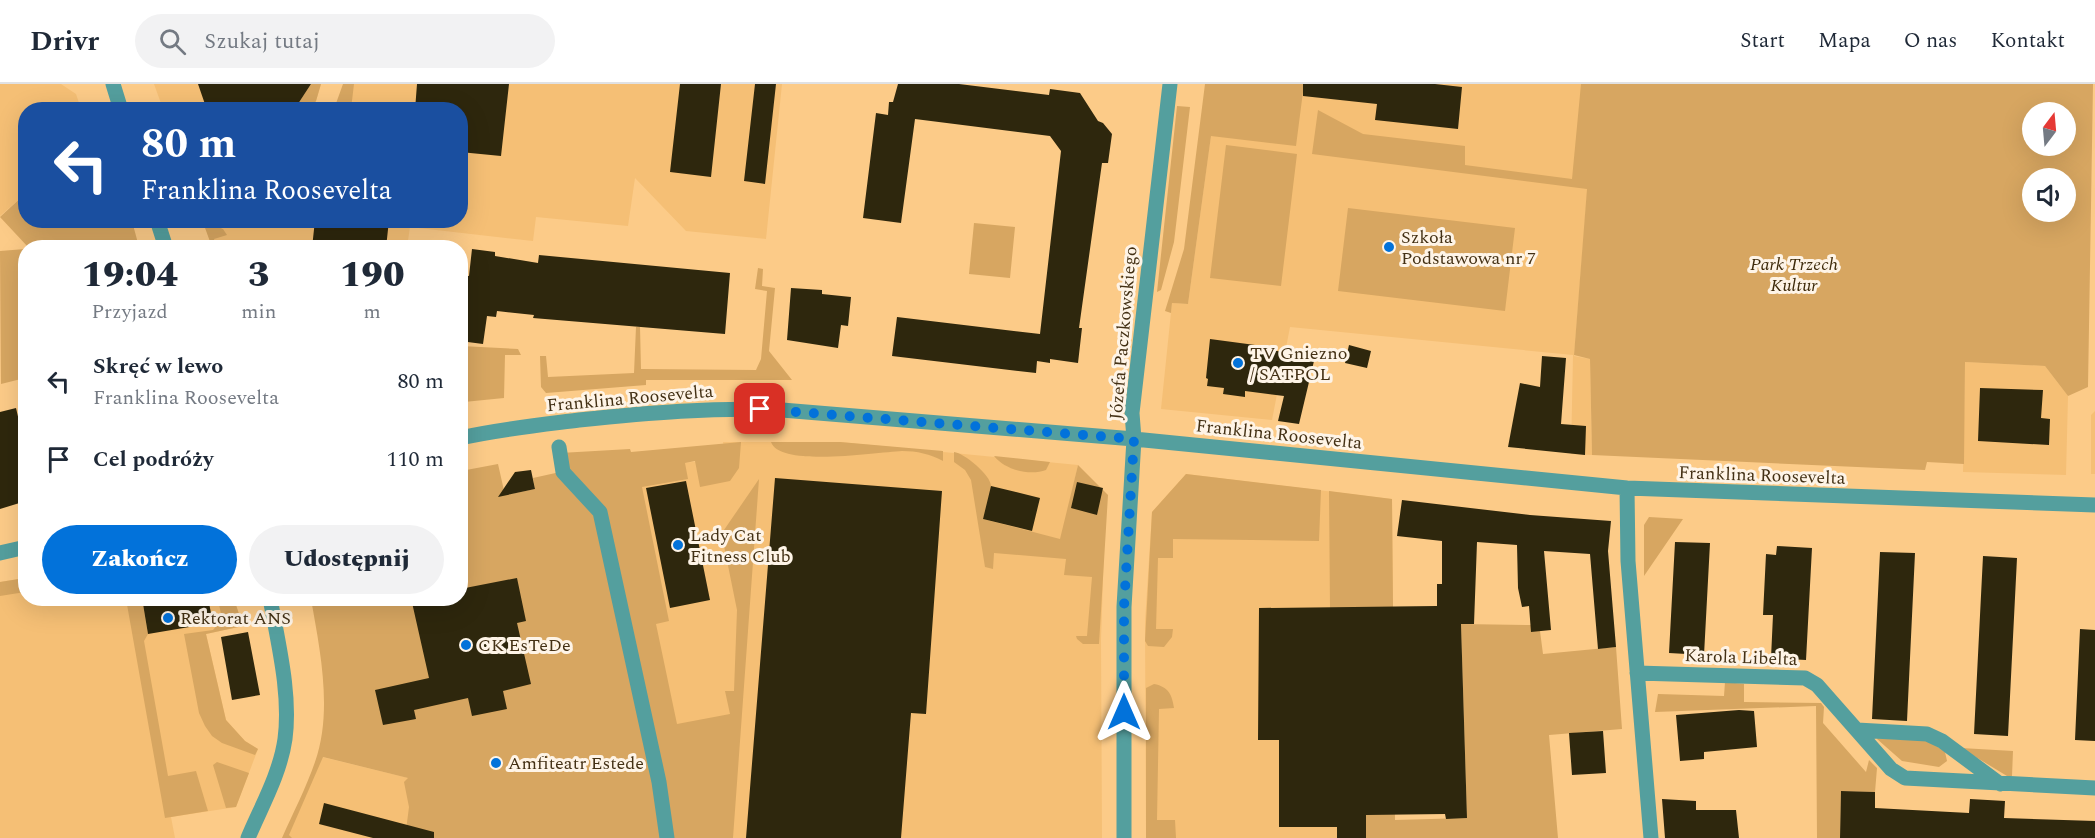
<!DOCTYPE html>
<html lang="pl">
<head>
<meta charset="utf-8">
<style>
  :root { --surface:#fff; --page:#f2f2f3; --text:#1f2937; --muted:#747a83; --line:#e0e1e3; --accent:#0272da }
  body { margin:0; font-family:Spectral,serif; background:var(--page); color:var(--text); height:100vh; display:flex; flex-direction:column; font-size:22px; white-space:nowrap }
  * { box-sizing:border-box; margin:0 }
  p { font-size:20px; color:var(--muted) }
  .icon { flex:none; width:33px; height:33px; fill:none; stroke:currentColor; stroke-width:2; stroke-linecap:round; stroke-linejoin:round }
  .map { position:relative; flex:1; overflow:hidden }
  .panel { position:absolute; left:18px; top:156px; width:450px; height:366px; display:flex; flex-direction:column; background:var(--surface); border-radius:24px; box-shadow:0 6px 24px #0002 }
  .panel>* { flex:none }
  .hud { position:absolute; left:18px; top:18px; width:450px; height:126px; border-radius:24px; box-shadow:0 6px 24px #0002; background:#1a4fa0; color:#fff; overflow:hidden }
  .needle { width:39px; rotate:16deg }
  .fabs { position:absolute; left:2022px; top:18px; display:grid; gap:12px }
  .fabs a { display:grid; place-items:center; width:54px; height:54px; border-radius:50%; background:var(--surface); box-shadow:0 6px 24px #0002; font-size:30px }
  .pin { position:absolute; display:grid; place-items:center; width:51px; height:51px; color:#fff; margin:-26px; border-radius:12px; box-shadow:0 3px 9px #0006 }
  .me { position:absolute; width:66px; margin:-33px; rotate:0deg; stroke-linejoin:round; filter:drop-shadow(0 0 4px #0008) }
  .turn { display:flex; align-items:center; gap:21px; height:126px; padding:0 24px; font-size:27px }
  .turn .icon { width:78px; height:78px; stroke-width:2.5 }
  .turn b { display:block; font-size:42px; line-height:51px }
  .eta { display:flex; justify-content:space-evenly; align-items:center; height:102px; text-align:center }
  .eta b { font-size:36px; font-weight:800; line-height:42px }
  .primary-button { display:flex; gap:12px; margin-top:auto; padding:12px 24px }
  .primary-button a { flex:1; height:69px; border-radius:36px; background:var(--accent); color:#fff; font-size:24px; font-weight:800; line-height:69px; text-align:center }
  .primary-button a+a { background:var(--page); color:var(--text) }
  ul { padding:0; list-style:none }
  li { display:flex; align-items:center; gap:18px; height:78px; padding:0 24px }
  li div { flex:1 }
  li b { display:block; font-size:22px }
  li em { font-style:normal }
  header { display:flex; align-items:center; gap:36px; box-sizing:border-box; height:84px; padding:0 30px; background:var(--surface); border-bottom:2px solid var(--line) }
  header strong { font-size:28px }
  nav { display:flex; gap:33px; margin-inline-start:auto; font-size:21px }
  .search { width:420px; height:54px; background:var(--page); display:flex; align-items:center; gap:15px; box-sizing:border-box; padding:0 21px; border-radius:33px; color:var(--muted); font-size:22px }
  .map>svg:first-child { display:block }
  .built { fill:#f5bf75 }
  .green { fill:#d7a661; fill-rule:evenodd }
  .building { fill:#2e270d }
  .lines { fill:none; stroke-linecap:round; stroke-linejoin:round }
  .minor { stroke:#549f9e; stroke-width:15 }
  .route { stroke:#0272da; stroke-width:10; stroke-dasharray:0 18 }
  .poi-dot { fill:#0272da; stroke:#fef4e7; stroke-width:2 }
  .labels { text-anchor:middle; stroke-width:6; stroke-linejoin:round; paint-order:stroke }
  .poi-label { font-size:18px; fill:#433014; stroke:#fef4e7; text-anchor:start }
  .park-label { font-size:18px; font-style:italic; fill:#3e2a0a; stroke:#fef4e7 }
  .street-label { font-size:18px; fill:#433014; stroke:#fef4e7 }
</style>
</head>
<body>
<header>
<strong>Drivr</strong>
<div class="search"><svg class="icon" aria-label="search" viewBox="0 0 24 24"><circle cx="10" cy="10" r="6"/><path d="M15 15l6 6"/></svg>Szukaj tutaj</div>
<nav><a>Start</a><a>Mapa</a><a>O nas</a><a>Kontakt</a></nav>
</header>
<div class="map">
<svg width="2095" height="754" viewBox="0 0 2095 754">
  <rect width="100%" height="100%" fill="#fccb88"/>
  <path class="built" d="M0,0h61l15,10 5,15 -55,1 -1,84 -25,22z
    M154,0h167l-5,17 -6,9 -147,-1z
    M348,0h434l-16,155 -80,-8 -51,-53 -7,48 -92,-9 -3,24 -123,-14 -3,20h-195l-9,-26 257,-1v-110l-115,-1z
    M1218,0h378l-22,272 16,3 2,96 -21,-1 2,-99 -283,-28 -18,93 -111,-11 11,-106 16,1z
    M1965,278l80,4 23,30 -2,79 -103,-3z
    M2095,327v63h-4v-59z
    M723,358h117l238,23 -17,74 43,9 -3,92 1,198h-411l-84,-368 118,-11z
    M1186,390l206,25 3,339h-249l-1,-216 7,-110z
    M25,494l1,20 208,1 9,27 -37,8 20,86 19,21 13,8 -22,58 -65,10 4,21h-175v-256z
    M322,673l111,27 11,54h-161z"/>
  <path class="green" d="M311,0h10l-5,17 -6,8 -16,1z
    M343,0h11l-3,25h-17z
    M1205,0h99l-8,62 -85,-10 -23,168 -16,-1 -1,10 -6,-2 19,-62z
    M1581,0h512l-5,303 -20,9 -23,-30 -80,-4 -1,102 -37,-2 -2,8 -333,-15 -2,-96 -16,-4 13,-166 -275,-35 6,-44 45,24 102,12v19l107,14zM2066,28v34h-34v-34zM2032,94h34v34h-34z
    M1177,22l13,1 -16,135 -13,48 -4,2z
    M1226,61l71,9 -16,132 -71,-8z
    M25,110l1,26 106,1 7,26h-111l-28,-30z
    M1348,124l167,20 -10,83 -167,-20z
    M209,139l14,6 4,6 -13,4 3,8h-5l-8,-22z
    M974,139l41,4 -5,51 -41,-4z
    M25,165v129l-24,6 -1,-133z
    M758,184l5,1 -1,17 13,2 -6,63 23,29h-146v5l-100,8 -5,-6 -1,-31h6l2,21 86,-4 2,-46h4l1,42 115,1 5,-11 6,-68 -12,-2z
    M461,262l57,3 3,6h-16l-1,43 -40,4 -3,-3z
    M741,358l-2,26 -9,13 -30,6 -5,-26 -10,2 3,16 -46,8 27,134 -13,3 21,100 53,-10 -5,-23h9l3,-81 -15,-74 2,-6 35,-51 -26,359h-328l4,-31 -5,-25 4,-4 -85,-21 -34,78 3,3h-10c11,-25 24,-50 33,-76 18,-51 5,-112 -4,-163l149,-1 1,-127 37,-7 7,31 30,-6 -2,-11 27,-6v-19l70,-4 1,3z
    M771,358h69l103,9v10c-13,-7 -26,-10 -41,-10 -24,1 -122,17 -131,-9z
    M954,368c10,1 37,23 37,34 1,10 -5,24 -8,33l77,20 18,-74 30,30 -9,149h-16l-6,-5 -1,-3h11l5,-59 -28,-2 2,-16 -72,-6 -1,16 -8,-2 -14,-87 -6,-10 -11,-8z
    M994,372l56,6 -4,8c-16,6 -41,0 -52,-14z
    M1186,390l135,16 -2,51 -146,-2v19h-15l-2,71h17l-1,8 -8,10 -16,-1 -3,-5 7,-129z
    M1329,407l63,8 3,321 72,-2 -6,-194 70,1 9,6 3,23 73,-7 6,82 -73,6 9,103h-192l-36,-230z
    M1649,433l34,2 -39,57v-51z
    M25,494v14l-25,4v-14z
    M126,515h16l6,35 -4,7 24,135 28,-5 12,40 -43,7z
    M218,515h16l9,27 -37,8 20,86 19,21 13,8 -3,6 -33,-12 -10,-7 -7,-10 -6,-13 -15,-79 29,-4 9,-11z
    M1725,598l19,2v18l77,1 3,4 -1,16 43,49 3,-12 8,8 -2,24 -34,-1 -1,47h-23l-1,-132 -161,6 3,-18 66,2z
    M1154,600c15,3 18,11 20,24l-15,1 -2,111h18l1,18h-30v-150z
    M1878,652l48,3 19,13 2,9 -8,6 -37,-6 -25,-22z
    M1961,664l52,3 -1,25h-5z
    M217,678l32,11 -13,34 -10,1 -13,-43z"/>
  <path class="building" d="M198,0h113l-17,26h-87z
    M417,0h92l-8,72 -41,-4v-42h-45z
    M680,0h41l-10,93 -41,-5z
    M755,0h21l-11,100 -21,-3z
    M898,0h61l90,11 1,-6 30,4 18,28 5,2 9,11 -4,29h-6l-23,165h3l-4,35 -28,-4v4l-13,-2 -1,12 -144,-17 5,-39 143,17 21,-183 -11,-15 -135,-17 -14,104 -38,-5 13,-105 12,2 1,-13h4z
    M1303,0h132l27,3 -4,42 -83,-9 2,-16 -74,-8z
    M315,136h74l-3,28h-74z
    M472,165l23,3v4l43,7 1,-8 191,18 -5,61 -192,-16 1,-3 -37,-4 -1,6 -9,-1 -4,28 -23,-3v-66l9,1z
    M791,204l31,2v4l29,3 -3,29 -7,-1 -3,23 -51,-8z
    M1210,255l45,6 59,16 -15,63 -21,-3 6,-25 -39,-5v6l-22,-3 1,-6 -17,-2 1,-7 -2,-1z
    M1349,261l22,6 -4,17 -22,-5z
    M1542,272l24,2 -5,66 25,2 -1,29 -77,-8 12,-64 20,4z
    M1980,304l63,2 -2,28 9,1 -1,26 -71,-4z
    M16,324l10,43v50l-26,8v-97z
    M531,386l4,19 -37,8 17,-25z
    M775,394l167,13 -16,223 -15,-1 -10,125h-155z
    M686,397l24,119 -40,8 -24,-120z
    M1077,398l26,6 -6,27 -26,-7z
    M991,402l49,12 -8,33 -49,-12z
    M1402,416l128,15 81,6 -3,30 8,96 -18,2 -8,-95 -46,-3 7,79 -20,2 -2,-26 -7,1 -4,-19 -1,-43 -40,-3 -3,82h-13l6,194 -21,1 -1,-5 -79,1v23h-29v-11h-58v-87h-21l1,-132 178,-2v-22h5v-43l-45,-5z
    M1675,458l35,1 -6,112 -35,-2z
    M1777,462l35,2 -6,112 -35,-2 2,-43h-10l3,-61 10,1z
    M1880,468l35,1 -8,168 -35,-2z
    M1983,472l34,2 -9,178 -34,-2z
    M517,494l9,43 -9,2 14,61 -28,7 4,18 -35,7 -4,-18 -54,12 2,9 -33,6 -8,-35 54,-12 -18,-80h49v-9z
    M142,514h66l5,25 -65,11z
    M2080,545l15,1v111l-20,-1z
    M248,548l12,63 -28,5 -11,-63z
    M1739,626l15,1 3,36 -53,5v7l-24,2 -4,-46z
    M1603,647l3,42 -34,2 -3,-42z
    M1841,707l34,1v16l94,5 1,-14 35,2 -1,17 91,3v17h-255z
    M1662,715l34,2v9h40l3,28h-74z
    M324,719l110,29v6h-61l-54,-14z"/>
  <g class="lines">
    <path class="minor" d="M113,0l8,26
      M157,136l9,28
      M460,354c40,-9 79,-13 119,-18 68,-7 135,-13 203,-10l352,29 493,49 468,17
      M559,363l4,25 37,40 59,270 8,56
      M1627,404l1,73 23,277
      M0,469l26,-6
      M1637,589l168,5 12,7 74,84 14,9 190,10
      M1857,646l70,4 15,7 58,43
      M248,754c13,-31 32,-64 37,-99 6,-45 -7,-96 -15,-141
      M1124,754v-231l10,-168 -2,-26 38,-329"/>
  </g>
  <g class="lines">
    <path class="route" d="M760,325l374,30 -10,168v105"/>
  </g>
  <g class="poi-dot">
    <circle cx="1389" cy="163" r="6"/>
    <circle cx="1238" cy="279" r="6"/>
    <circle cx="678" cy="461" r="6"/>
    <circle cx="168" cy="534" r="6"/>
    <circle cx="466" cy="561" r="6"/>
    <circle cx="496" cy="679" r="6"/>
  </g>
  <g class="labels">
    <g class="poi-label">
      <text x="1401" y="159">Szkoła<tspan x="1401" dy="21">Podstawowa nr 7</tspan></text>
      <text x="1250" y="275">TV Gniezno<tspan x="1250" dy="21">/ SATPOL</tspan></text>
      <text x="690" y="457">Lady Cat<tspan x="690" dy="21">Fitness Club</tspan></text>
      <text x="180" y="540">Rektorat ANS</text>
      <text x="478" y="567">CK EsTeDe</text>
      <text x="508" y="685">Amfiteatr Estede</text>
    </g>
    <g class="park-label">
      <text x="1794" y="186">Park Trzech<tspan x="1794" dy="21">Kultur</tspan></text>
    </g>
    <g class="street-label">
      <text transform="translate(1123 249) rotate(-85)" y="6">Józefa Paczkowskiego</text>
      <text transform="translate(630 314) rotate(-5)" y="6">Franklina Roosevelta</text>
      <text transform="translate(1279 350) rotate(6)" y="6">Franklina Roosevelta</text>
      <text transform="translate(1762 391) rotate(2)" y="6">Franklina Roosevelta</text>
      <text transform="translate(1741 573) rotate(2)" y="6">Karola Libelta</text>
    </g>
  </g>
</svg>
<div class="fabs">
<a><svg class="needle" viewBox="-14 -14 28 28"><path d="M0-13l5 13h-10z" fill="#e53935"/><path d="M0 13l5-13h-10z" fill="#747a83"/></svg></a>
<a><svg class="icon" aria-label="sound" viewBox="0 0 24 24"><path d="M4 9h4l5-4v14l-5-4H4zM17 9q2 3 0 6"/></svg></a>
</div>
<div class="pin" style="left:760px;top:325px;background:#d93025"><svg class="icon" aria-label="arrive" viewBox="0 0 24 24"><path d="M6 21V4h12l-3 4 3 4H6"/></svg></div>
<svg class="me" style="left:1124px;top:628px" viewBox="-20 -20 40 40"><path d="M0-17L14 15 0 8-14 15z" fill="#0272da" stroke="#fff" stroke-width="4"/></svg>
<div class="hud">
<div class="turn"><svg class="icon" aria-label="left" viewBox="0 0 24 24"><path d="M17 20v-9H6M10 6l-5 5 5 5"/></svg><div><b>80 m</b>Franklina Roosevelta</div></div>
</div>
<section class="panel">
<div class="eta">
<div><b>19:04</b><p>Przyjazd</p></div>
<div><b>3</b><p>min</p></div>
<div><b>190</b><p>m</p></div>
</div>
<ul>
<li><svg class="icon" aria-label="left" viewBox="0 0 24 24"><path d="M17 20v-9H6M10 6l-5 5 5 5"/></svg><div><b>Skręć w lewo</b><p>Franklina Roosevelta</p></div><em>80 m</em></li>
<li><svg class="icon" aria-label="arrive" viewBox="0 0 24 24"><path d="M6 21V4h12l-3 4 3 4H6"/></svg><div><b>Cel podróży</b></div><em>110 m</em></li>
</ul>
<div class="primary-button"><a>Zakończ</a><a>Udostępnij</a></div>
</section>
</div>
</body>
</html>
